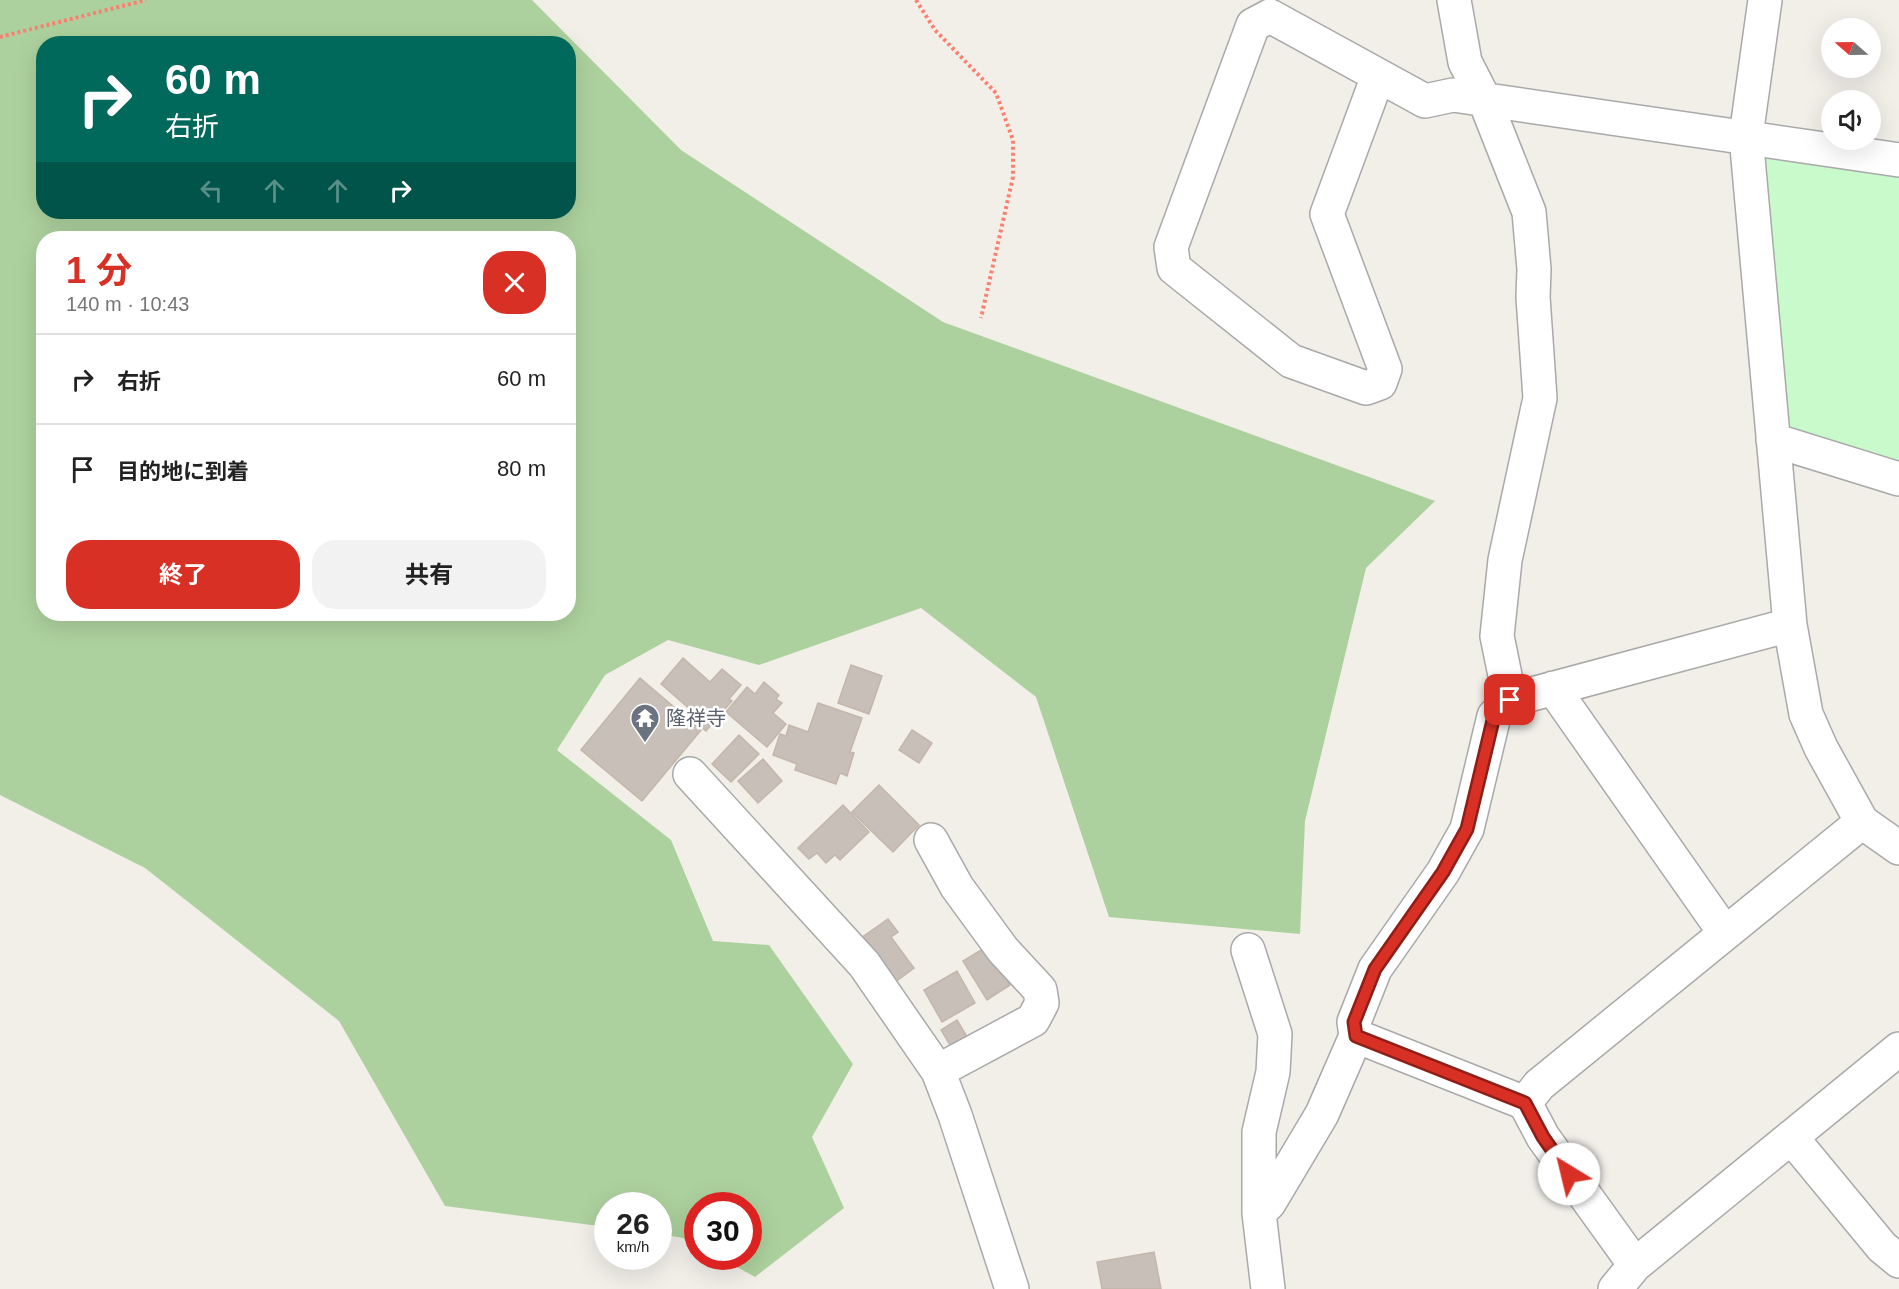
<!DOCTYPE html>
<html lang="ja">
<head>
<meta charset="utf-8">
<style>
  :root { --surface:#fff; --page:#f2f2f2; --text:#222; --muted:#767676; --line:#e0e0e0; --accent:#d93025 }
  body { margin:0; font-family:Arial,"Noto Sans JP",sans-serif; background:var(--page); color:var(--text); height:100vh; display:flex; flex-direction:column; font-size:22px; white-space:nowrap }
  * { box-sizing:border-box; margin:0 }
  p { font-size:20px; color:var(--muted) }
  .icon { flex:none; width:33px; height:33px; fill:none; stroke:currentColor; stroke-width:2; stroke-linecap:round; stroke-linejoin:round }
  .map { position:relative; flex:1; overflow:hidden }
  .panel { position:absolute; left:36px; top:231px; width:540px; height:390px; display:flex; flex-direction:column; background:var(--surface); border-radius:24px; box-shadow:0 6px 24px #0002 }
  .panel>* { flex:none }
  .top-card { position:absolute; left:36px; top:36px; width:540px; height:183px; border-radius:24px; box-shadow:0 6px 24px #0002; background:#00695c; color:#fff; overflow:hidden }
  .needle { width:39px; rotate:290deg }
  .tools { position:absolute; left:1821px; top:18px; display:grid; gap:12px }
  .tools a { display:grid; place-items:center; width:60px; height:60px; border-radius:50%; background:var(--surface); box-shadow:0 6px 24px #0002; font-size:30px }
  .speed { position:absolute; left:594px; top:1192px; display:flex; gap:12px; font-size:30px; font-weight:700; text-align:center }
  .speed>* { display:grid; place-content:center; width:78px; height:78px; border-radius:50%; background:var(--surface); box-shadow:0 6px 24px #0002; line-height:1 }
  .speed small { font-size:15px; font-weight:400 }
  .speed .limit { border:9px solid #d22; background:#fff; color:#111 }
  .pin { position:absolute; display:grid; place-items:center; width:51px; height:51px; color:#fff; margin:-26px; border-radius:12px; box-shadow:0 3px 9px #0006 }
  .me { position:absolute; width:66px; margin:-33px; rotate:324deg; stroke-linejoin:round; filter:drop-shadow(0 0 4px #0008) }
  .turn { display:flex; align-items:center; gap:21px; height:126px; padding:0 30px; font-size:27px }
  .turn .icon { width:78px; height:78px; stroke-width:2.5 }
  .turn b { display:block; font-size:42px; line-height:51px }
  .lanes { display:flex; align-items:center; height:57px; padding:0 30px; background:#0003; justify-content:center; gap:30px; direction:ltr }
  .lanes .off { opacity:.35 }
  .round { display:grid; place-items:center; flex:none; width:63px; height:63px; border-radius:24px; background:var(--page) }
  .overview { display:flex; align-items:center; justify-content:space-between; height:102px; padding:0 30px }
  h1 { font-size:36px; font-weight:700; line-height:45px; color:var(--accent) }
  .action { display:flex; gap:12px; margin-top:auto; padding:12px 30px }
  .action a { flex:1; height:69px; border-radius:24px; background:var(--accent); color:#fff; font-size:24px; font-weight:700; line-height:69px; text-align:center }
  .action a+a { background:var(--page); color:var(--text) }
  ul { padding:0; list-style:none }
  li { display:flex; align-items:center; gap:18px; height:90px; padding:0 30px; border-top:2px solid var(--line) }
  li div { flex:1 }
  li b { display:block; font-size:22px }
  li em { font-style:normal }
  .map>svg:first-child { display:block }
  .forest { fill:#add19e; fill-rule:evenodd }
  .park { fill:#c8facc }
  .building { fill:#c7bfb8; stroke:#c4b6ab; stroke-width:1.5 }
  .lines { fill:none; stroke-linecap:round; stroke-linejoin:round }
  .minor-casing { stroke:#a9a9a9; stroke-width:36 }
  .path { stroke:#fa8072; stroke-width:4; stroke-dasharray:3 3; stroke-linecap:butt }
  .minor { stroke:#fff; stroke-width:33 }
  .route-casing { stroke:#8d1f18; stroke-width:15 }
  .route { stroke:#d93025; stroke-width:10 }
  .labels { text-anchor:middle; stroke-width:5; stroke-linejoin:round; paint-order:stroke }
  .worship-label { font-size:20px; fill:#5b616d; stroke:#fff; text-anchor:start }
</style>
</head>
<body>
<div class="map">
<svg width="1899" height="1289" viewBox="0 0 1899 1289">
  <rect width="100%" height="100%" fill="#f2efe9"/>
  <path class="forest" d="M0,0h532l149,150 262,172 492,179 -69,67 -61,253 -5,113 -191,-17 -73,-220 -115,-89 -162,57 -91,-25 -63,35 -48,75 114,90 42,101 56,4 84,119 -41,73 32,71 -89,69 -36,-20h29v-51h-50l-1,39 -14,-7 -24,-4 -1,-28h-50l-1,21 -162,-21 -106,-185 -194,-153 -145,-73zM44,44h524v168h-524zM44,238h524v376h-524z"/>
  <path class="park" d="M1767,152l132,20v296l-112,-36 -29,-266z"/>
  <path class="building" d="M683,658l27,24 12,-13 19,16 -12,14 3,2 -26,30 -19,-15 5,-5 -31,-27z
    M851,665l31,11 -13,38 -31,-11z
    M640,678l61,52 -59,71 -61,-51z
    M764,682l15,13 -3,4 6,4 -9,10 13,11 -19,23 -41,-35 21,-25 8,7z
    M818,703l44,15 -12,34 4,1 -7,23 -7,-3 -4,11 -41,-14 2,-6 -24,-9 7,-21 6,2 3,-11 19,7z
    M912,730l20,13 -13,20 -20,-13z
    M739,735l20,19 -28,28 -19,-18z
    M763,759l19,22 -24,22 -20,-22z
    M879,785l40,40 -26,27 -41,-40z
    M843,805l26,27 -29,28 -5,-5 -9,8 -9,-10 -8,6 -11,-11z
    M888,919l10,13 -7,5 23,31 -20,15 -33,-45z
    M986,947l24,38 -23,15 -24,-39z
    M957,971l18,32 -33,19 -18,-32z
    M957,1020l12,20 -16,10 -12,-20z
    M1154,1252l7,37h-59l-5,-27z"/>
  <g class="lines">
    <g class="minor-casing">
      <path id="minor" d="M1454,0l11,62 20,39 44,111 5,57 -1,28 7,101 -35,162 -8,76 13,64
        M1765,0l-19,136 44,489 16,89 15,34 41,74 37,26
        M1378,76l-51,138 58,155 -5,14 -14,5 -75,-27 -117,-93 -3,-21 82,-222 17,-9 155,85 28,-6 446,65
        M1773,440l126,39
        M1553,688l172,245
        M690,774l174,190 74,107 17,44 57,174
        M931,840l26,47 46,63 37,40 2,13 -9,17 -95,51
        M1248,950l27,84 -2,38 -14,60v81l9,76
        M1356,1036l169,67 18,34 92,128
        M1525,1103l14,-18 323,-263
        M1791,1137l91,110 17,14
        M1259,1213l10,-10 53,-89 34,-78 -2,-14 21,-53 68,-97 24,-43 27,-113 16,-16 280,-75
        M1615,1289l20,-24 264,-216"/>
    </g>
    <path class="path" d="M916,0l19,30 61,63 17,47v37l-32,141
      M0,37l146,-37"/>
    <use href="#minor" class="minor"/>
  </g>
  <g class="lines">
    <g class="route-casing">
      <path id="route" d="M1510,700l-16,16 -27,113 -24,43 -68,97 -21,53 2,14 169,67 18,34 26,37"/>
    </g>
    <use href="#route" class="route"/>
  </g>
  <defs>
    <g id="temple-pin" transform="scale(1.5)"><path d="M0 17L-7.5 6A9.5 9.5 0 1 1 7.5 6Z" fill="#6b7280" stroke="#fff"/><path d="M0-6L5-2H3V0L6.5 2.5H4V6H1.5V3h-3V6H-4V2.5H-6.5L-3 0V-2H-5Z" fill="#fff"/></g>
  </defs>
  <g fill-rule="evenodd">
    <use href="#temple-pin" x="645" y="718"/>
  </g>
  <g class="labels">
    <g class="worship-label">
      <text x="666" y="725">隆祥寺</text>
    </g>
  </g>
</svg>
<div class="tools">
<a><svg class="needle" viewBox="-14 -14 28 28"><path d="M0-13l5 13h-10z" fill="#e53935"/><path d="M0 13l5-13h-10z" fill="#767676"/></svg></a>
<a><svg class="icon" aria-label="sound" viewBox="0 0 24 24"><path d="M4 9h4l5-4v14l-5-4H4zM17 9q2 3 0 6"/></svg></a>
</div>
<div class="speed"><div>26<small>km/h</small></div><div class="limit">30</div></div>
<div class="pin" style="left:1510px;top:700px;background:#d93025"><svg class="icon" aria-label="arrive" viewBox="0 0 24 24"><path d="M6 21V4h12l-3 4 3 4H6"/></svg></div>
<svg class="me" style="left:1569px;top:1174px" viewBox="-20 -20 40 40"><circle r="19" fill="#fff"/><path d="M0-13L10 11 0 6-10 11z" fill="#d93025"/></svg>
<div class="top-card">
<div class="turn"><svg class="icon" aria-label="right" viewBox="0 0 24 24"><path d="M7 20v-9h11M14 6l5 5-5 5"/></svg><div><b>60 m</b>右折</div></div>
<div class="lanes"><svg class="icon off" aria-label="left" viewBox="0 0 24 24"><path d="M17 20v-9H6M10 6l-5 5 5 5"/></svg><svg class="icon off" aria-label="ahead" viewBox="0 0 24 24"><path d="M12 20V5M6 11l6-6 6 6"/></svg><svg class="icon off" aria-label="ahead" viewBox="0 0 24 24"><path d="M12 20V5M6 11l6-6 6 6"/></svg><svg class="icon" aria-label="right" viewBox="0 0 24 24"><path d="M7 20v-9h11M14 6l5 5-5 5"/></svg></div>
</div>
<section class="panel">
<div class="overview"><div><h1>1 分</h1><p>140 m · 10:43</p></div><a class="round" style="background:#d93025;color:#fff"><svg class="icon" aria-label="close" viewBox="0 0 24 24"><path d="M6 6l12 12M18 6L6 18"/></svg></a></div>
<ul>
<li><svg class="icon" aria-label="right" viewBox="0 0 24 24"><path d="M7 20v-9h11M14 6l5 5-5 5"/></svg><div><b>右折</b></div><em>60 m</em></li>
<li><svg class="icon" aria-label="arrive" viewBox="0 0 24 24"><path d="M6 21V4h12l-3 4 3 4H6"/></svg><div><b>目的地に到着</b></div><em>80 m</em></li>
</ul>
<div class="action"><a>終了</a><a>共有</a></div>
</section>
</div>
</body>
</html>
